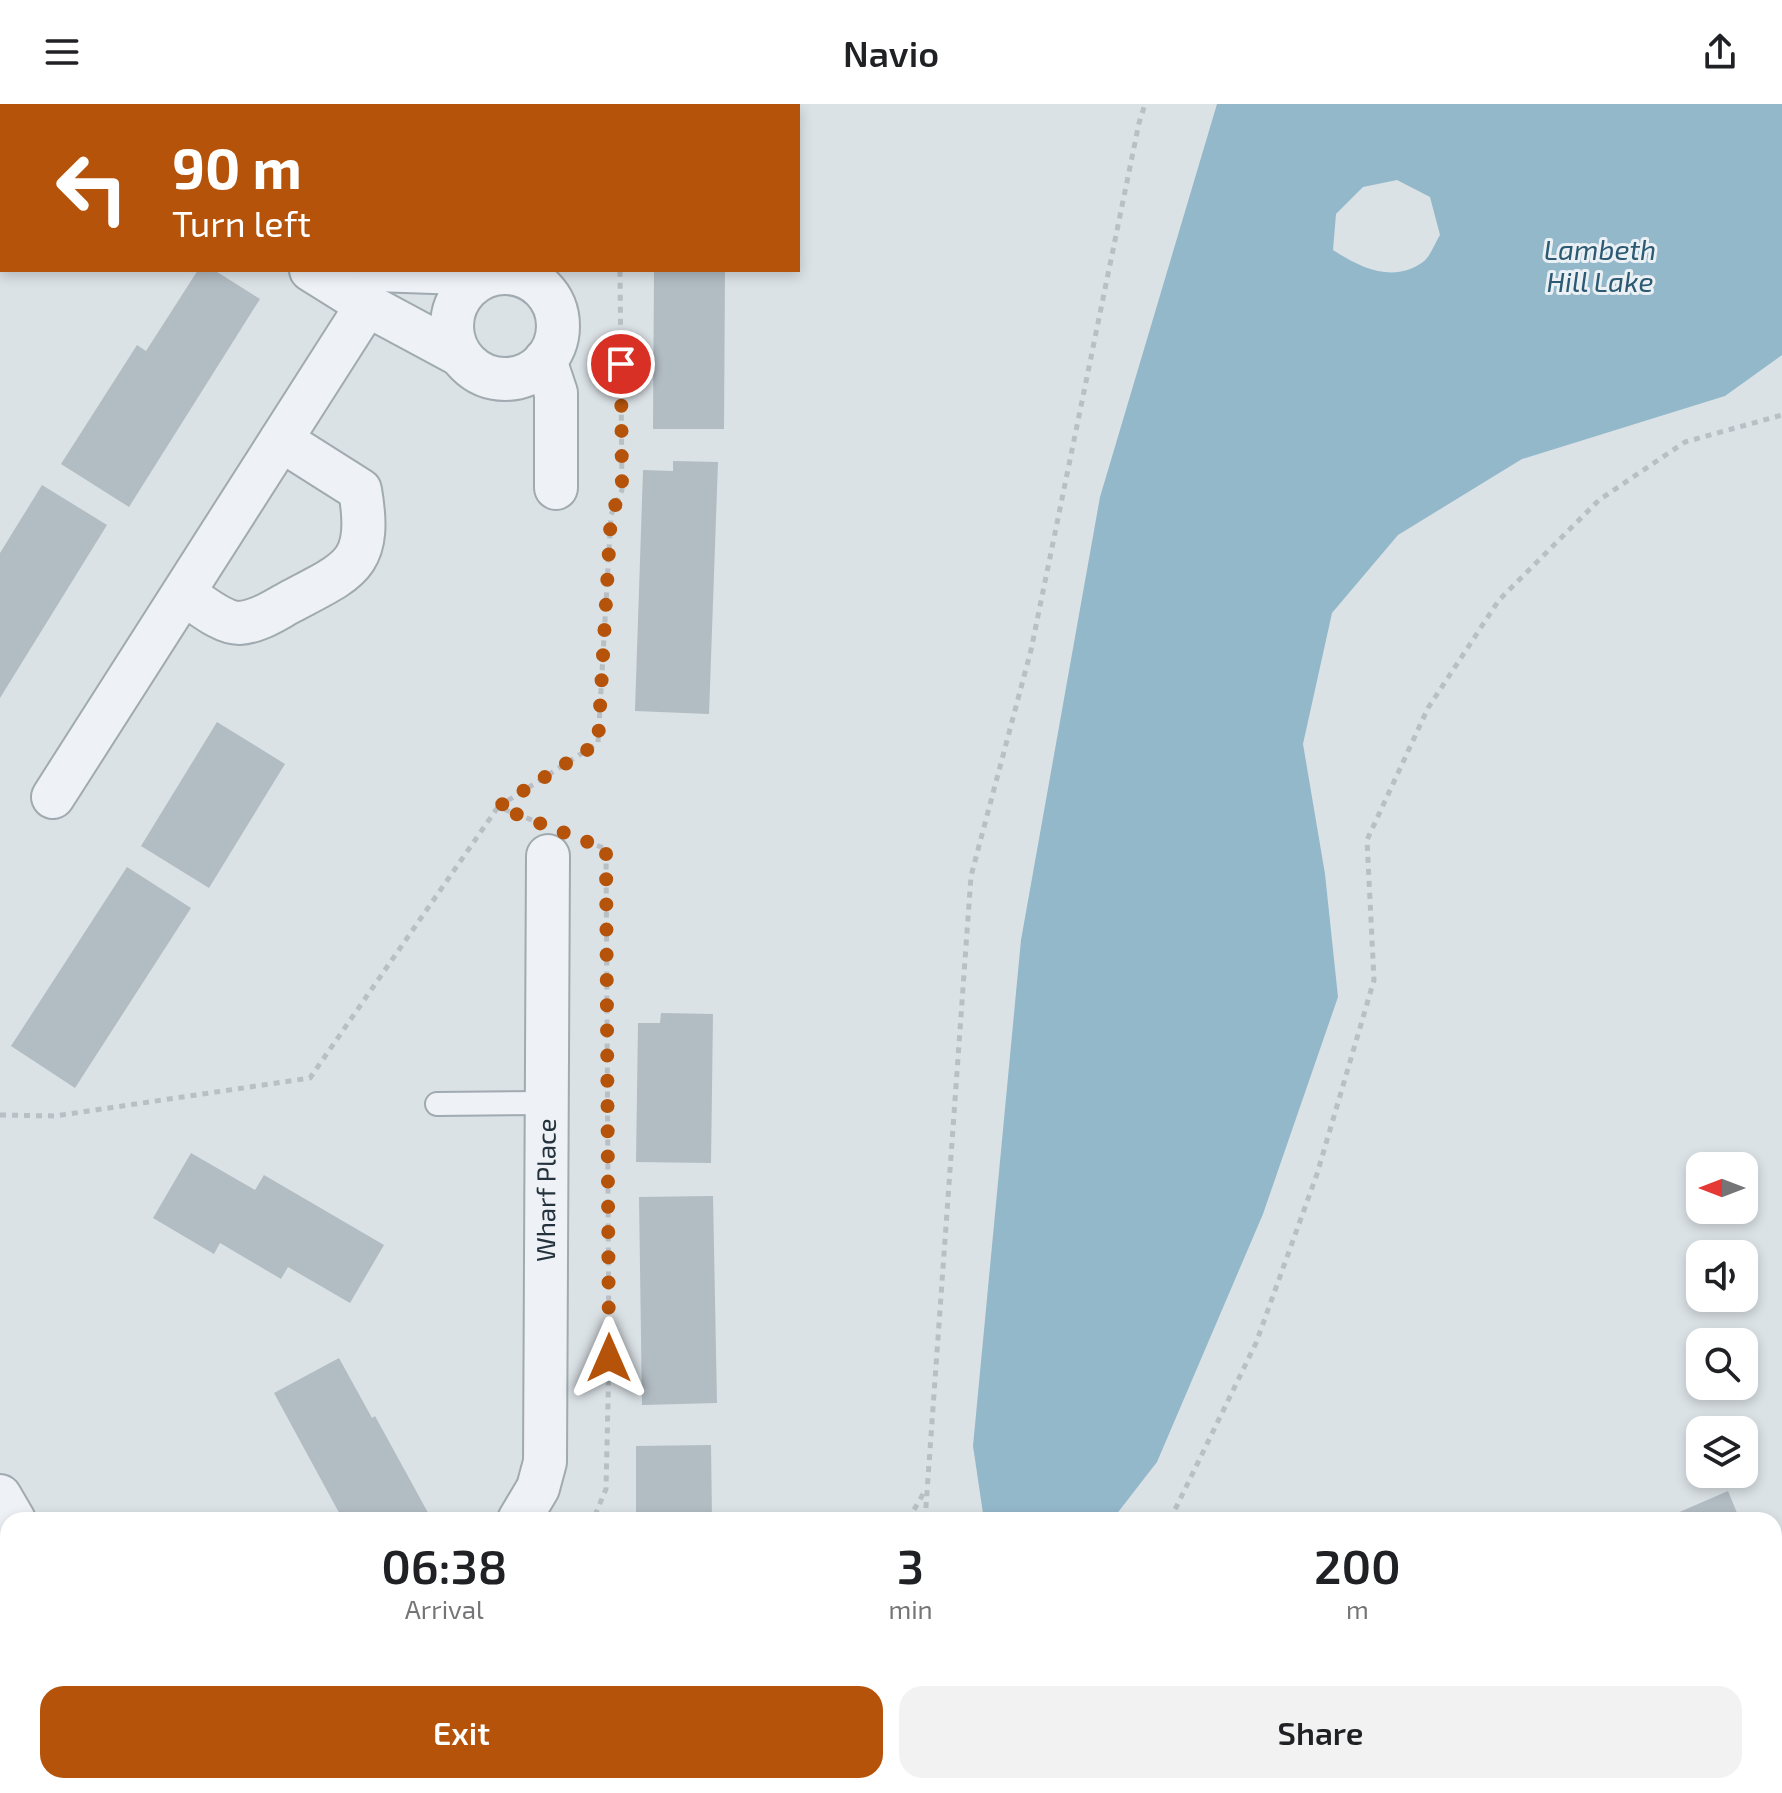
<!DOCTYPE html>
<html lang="en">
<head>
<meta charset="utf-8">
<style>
  :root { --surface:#fff; --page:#f2f2f2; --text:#202124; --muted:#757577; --accent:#b45309 }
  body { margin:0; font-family:"Exo 2",sans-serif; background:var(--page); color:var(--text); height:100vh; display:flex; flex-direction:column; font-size:30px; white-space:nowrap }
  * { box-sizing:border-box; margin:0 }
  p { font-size:26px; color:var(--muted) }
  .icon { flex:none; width:44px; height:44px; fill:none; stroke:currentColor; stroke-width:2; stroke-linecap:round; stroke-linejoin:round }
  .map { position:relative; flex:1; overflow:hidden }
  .sheet { position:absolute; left:0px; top:1408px; width:1782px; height:282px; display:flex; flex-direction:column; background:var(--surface); border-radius:24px 24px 0 0; box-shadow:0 4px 12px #0003 }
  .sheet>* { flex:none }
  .guide { position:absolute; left:0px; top:0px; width:800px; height:168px; box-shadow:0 4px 12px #0003; background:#b45309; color:#fff; overflow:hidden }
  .needle { width:52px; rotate:270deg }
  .controls { position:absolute; left:1686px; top:1048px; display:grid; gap:16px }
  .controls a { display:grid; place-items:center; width:72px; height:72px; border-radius:16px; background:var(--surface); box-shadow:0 4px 12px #0003; font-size:40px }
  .pin { position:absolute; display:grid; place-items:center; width:68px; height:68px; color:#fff; margin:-34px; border:4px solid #fff; border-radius:50%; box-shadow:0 2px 8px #0007 }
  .me { position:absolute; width:88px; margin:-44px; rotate:0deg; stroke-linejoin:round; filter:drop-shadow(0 0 6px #0008) }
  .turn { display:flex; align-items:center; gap:28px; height:168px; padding:0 40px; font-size:36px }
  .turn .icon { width:104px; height:104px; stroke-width:2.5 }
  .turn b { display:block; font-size:56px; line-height:68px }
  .eta { display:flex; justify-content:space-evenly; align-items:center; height:136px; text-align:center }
  .eta b { font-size:48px; font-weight:600; line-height:56px }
  .action { display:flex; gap:16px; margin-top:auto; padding:16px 40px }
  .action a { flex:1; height:92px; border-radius:24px; background:var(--accent); color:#fff; font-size:32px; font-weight:600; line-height:92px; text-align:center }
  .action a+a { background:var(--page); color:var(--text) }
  header { display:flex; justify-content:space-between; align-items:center; height:104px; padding:0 40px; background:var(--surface); font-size:36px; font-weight:600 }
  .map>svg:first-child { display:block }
  .green { fill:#c5d1bb }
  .water { fill:#93b8ca; fill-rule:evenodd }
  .building { fill:#b2bcc3 }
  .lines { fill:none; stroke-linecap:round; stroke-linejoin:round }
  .service-casing { stroke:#a0aab0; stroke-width:26 }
  .minor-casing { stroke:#a0aab0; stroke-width:46 }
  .path { stroke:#b9bfc5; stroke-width:5; stroke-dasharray:6 6; stroke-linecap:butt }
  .service { stroke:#eef1f5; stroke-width:22 }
  .minor { stroke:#eef1f5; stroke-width:42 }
  .route { stroke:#b45309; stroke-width:14; stroke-dasharray:0 25.2 }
  .labels { text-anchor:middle; stroke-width:6; stroke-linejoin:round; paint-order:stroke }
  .street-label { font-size:26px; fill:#24323d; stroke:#eaf0f4 }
  .water-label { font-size:28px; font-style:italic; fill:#2c5a73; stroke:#eaf0f4 }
</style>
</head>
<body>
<header><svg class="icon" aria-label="menu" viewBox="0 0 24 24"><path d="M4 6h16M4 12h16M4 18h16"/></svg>Navio<svg class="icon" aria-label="share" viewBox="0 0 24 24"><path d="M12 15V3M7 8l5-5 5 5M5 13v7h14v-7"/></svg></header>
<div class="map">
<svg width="1782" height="1689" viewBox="0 0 1782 1689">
  <rect width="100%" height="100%" fill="#dbe2e6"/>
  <path class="green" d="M20,1682h229l23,7h-272v-6z"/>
  <path class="water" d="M1217,0h565v251l-57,41 -203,63 -124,76 -66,78 -29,131 22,130 13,123 -75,217 -106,248 -45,58h-128l-11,-74 48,-506 79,-443zM1397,76l33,17 10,38c-5,8 -10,22 -17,27 -30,22 -64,5 -90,-12l3,-36 27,-27z"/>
  <path class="building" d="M198,166h16l46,29 -131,208 -68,-43 76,-119 9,6z
    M654,166h71l-1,159h-71z
    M673,357l45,1 -9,252 -74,-3 8,-241 30,1z
    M42,381l65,40 -107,173v-145z
    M217,618l68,42 -76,124 -68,-42z
    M127,763l64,41 -116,180 -64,-42z
    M661,909l52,1 -2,149 -75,-1 2,-139h22z
    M191,1049l64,37 9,-15 120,70 -34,58 -62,-36 -7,12 -61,-36 -6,11 -61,-36z
    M713,1092l4,207 -75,2 -3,-208z
    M339,1254l33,60 3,-2 57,104h-89l-69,-127z
    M711,1341l1,75h-76v-74z
    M1728,1387l12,29h-79z"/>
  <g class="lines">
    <g class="service-casing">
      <path id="service" d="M437,1000l110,-1"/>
    </g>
    <g class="minor-casing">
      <g id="minor">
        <path d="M52,2l1,-2"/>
        <path d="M401,2l1,-2"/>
        <path d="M0,106l2,-4"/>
        <path d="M311,166l56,35 93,50"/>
        <path d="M375,166l117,4"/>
        <circle cx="505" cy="222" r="53"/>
        <path d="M545,256l11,33v95"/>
        <path d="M184,490c15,9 37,29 55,29 19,-1 36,-13 51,-21 60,-32 83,-37 70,-112l-79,-50"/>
        <path d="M53,693l314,-492"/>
        <path d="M0,1392l14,24"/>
        <path id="s1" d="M519,1416l19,-32 7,-26 3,-606"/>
        <path d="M1774,1524l8,-4"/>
        <path d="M0,1640l8,2"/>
        <path d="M161,1682l27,7"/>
        <path d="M379,1689l2,-7"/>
        <path d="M1573,1689l5,-7"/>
      </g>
    </g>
    <path class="path" d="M464,2l1,-2
      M532,716l-34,-13 100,-64 13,-228 11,-25 -2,-220
      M586,737l20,8 3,509 -3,131 -13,31
      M0,1011l55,1 255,-38 188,-271
      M908,1416l18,-31
      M925,1416l46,-644 60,-226 108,-527 6,-19
      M1170,1416l86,-177 61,-169 57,-194 -7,-140 61,-132 71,-108 100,-100 86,-58 97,-27
      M695,1689l6,-7"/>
    <use href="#service" class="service"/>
    <use href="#minor" class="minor"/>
  </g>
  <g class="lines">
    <path class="route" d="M609,1254l-3,-509 -108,-42 100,-64 13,-228 11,-25 -1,-126"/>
  </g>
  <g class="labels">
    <g class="street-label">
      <text dy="9" stroke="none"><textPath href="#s1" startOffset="336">Wharf Place</textPath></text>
    </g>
    <g class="water-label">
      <text x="1600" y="156">Lambeth<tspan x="1600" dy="32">Hill Lake</tspan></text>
    </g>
  </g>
</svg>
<div class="controls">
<a><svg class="needle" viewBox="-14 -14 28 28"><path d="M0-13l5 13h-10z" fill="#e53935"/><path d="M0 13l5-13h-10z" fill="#757577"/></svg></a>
<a><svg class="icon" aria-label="sound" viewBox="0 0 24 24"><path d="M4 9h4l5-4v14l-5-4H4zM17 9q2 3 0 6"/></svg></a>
<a><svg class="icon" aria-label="search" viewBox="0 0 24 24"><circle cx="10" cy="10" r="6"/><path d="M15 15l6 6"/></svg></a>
<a><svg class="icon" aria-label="layers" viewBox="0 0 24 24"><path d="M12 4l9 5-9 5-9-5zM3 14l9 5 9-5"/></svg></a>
</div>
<div class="pin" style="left:621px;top:260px;background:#d93025"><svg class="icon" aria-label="arrive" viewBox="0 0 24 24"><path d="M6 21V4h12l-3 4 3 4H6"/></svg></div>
<svg class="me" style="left:609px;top:1254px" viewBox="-20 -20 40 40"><path d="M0-17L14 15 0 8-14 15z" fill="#b45309" stroke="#fff" stroke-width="4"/></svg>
<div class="guide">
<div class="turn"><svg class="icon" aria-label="left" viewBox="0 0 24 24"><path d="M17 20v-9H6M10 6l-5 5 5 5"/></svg><div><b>90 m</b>Turn left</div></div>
</div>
<section class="sheet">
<div class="eta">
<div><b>06:38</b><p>Arrival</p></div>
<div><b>3</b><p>min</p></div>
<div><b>200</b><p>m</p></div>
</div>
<div class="action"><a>Exit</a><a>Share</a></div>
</section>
</div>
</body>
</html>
